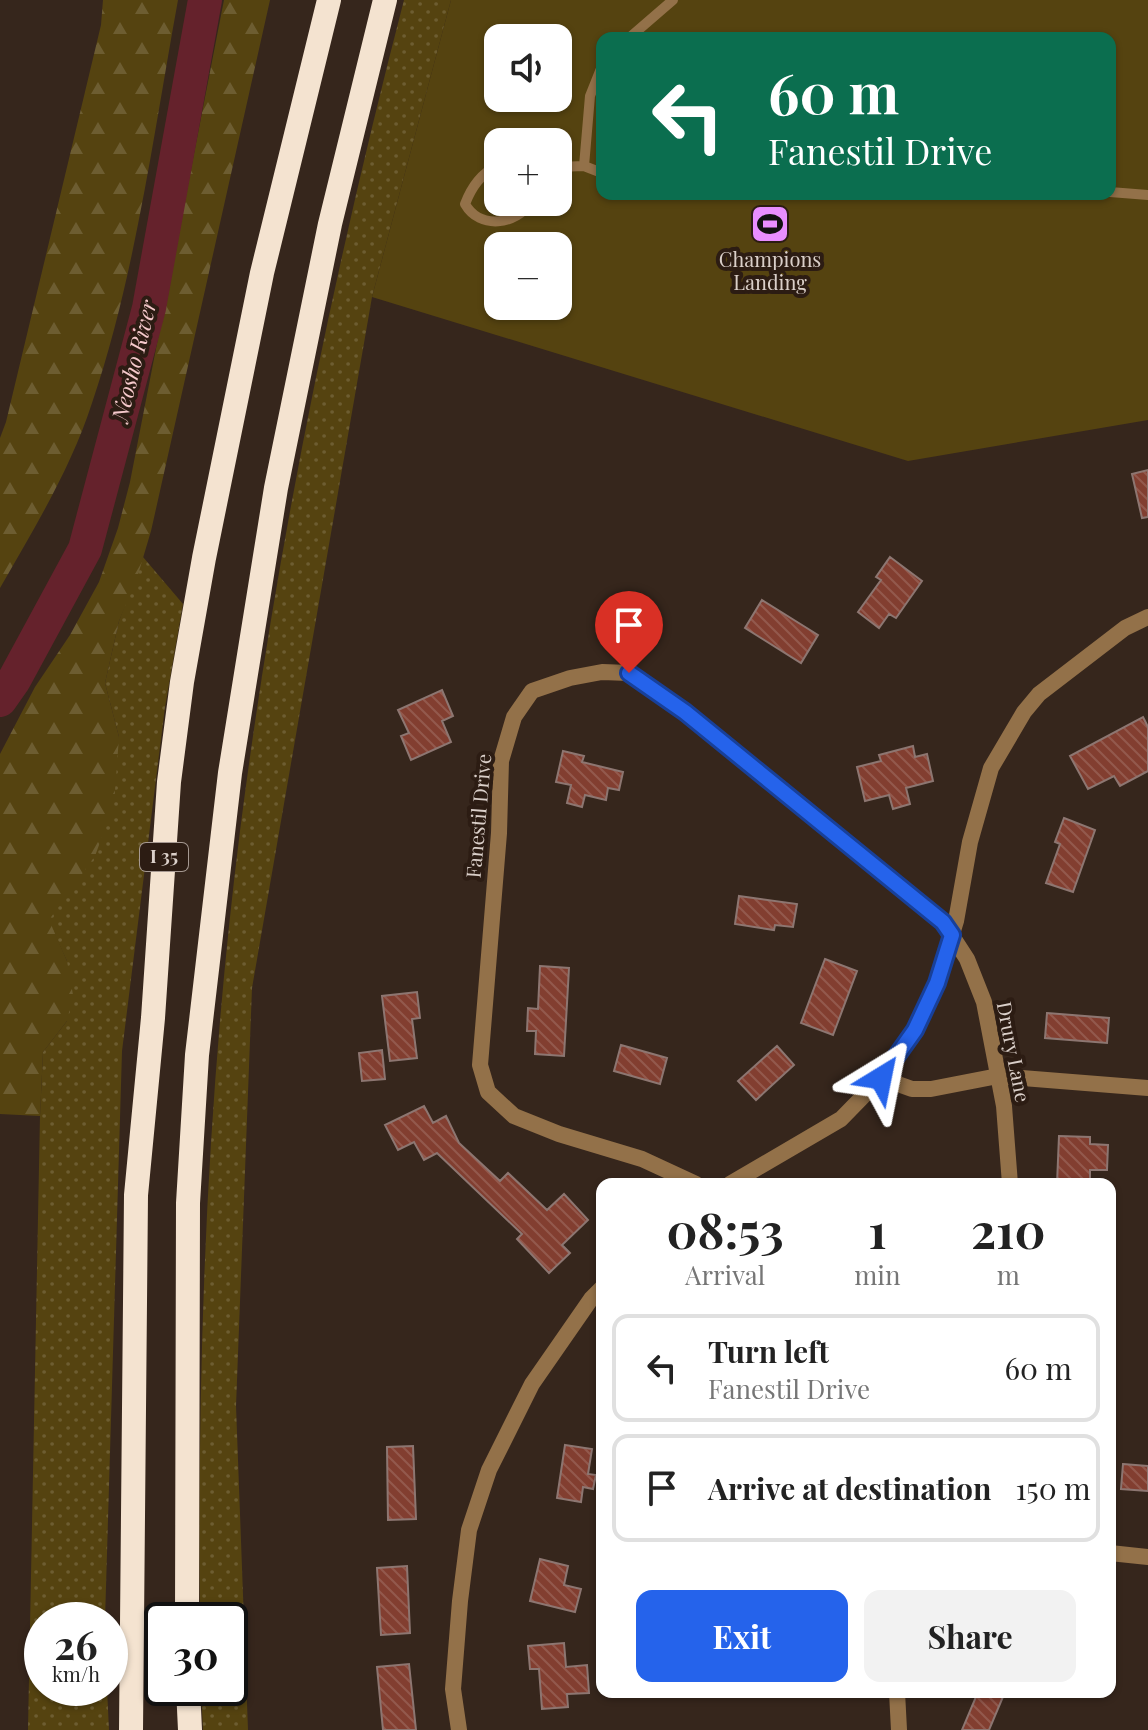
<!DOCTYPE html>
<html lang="en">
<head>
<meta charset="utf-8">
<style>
  :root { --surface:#fff; --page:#f2f2f2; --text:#222; --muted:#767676; --line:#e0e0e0; --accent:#2563eb }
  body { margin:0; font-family:"Playfair Display",serif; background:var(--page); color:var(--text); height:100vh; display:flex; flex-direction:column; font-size:30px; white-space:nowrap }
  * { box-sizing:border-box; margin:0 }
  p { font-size:26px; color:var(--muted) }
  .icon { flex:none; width:44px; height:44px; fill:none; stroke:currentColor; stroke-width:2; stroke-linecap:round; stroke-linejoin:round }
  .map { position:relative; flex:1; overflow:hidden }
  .drawer { position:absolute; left:596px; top:1178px; width:520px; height:520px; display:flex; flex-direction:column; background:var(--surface); border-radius:16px; box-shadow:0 2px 6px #0004 }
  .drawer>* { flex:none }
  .guide { position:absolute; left:596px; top:32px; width:520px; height:168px; border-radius:16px; box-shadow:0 2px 6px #0004; background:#0b6e4f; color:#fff; overflow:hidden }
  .buttons { position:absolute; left:484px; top:24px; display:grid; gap:16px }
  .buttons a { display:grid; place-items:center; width:88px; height:88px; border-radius:16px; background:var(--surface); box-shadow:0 2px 6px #0004; font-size:40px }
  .speed { position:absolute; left:24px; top:1602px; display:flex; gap:16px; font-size:40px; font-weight:700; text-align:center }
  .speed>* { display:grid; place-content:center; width:104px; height:104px; border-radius:50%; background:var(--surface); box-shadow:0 2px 6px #0004; line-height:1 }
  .speed small { font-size:20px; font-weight:400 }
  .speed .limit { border:4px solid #111; border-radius:12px; background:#fff; color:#111 }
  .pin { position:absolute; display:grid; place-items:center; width:68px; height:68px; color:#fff; margin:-82px -34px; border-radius:50% 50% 50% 0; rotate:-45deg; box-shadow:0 0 8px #0007 }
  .pin .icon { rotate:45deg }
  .me { position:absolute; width:88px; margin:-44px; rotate:35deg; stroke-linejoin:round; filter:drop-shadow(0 0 6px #0008) }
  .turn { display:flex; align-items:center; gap:28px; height:168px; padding:0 40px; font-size:36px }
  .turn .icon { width:104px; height:104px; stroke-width:2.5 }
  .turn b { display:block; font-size:56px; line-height:68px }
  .eta { display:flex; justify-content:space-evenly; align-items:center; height:136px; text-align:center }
  .eta b { font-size:48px; font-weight:700; line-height:56px }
  .button { display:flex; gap:16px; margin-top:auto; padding:16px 40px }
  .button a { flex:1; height:92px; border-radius:16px; background:var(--accent); color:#fff; font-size:32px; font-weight:700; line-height:92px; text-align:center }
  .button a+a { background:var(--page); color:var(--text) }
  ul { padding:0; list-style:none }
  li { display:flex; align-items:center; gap:24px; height:108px; margin:0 16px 12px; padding:0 24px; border:4px solid var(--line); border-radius:16px }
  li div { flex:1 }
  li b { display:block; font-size:30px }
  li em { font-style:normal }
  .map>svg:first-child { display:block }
  .grass { fill:url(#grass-dots) }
  .forest { fill:url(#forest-firs) }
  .pitch { fill:#554310; fill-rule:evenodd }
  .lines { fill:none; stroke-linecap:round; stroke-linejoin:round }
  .river { stroke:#65222c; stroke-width:34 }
  .building { fill:url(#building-back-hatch); stroke:#8d7671; stroke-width:2 }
  .lane { stroke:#937149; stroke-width:10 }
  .street { stroke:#937149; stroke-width:16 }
  .highway { stroke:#f4e3d0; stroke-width:24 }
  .route-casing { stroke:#184099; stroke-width:20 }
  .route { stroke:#2563eb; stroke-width:14 }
  .labels { text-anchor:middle; stroke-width:8; stroke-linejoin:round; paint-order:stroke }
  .shield { fill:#2c1c13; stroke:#a69992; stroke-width:2 }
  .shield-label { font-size:18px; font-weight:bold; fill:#dacfc9 }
  .poi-label { font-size:20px; fill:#dacfc9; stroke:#2c1c13 }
  .street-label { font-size:20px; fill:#dacfc9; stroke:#2c1c13 }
  .water-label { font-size:22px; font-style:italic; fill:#f5c9cb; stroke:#2c1c13 }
</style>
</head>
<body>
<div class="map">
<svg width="1148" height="1730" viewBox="0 0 1148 1730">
  <defs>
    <pattern id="grass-dots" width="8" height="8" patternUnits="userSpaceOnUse" patternTransform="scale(2)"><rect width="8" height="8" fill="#554310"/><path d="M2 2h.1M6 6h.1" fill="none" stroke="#6d5d31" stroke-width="1.8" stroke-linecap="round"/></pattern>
    <pattern id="forest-firs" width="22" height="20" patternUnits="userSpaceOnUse" patternTransform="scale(2)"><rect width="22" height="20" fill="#554310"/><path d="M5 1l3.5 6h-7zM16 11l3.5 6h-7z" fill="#6d5d31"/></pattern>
    <pattern id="building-back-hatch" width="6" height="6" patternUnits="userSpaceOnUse" patternTransform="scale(2)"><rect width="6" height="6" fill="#823e30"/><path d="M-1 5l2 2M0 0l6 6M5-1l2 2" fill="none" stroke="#93594d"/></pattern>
  </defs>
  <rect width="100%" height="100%" fill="#36261c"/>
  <path class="grass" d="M404,0h47l-79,297 -120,691 -16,418 12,324h-45l-2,-42h29v-68h-30c-3,-263 7,-527 40,-789 36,-281 93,-557 164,-831z
    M143,557l40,47 -18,103 -43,344 -17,569h-63v68h65l2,42h-81l12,-614 3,-64 24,-31v-60l-19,-41 71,-183 -14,-54 14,-62z"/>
  <path class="forest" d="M103,0h75c-24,131 -43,277 -86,403 -21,65 -58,126 -92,185v-150l6,-16 95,-397z
    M224,0h46l-119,531 -14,47 -18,43 -14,62 14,54 -5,67 -19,52 -46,64 18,41 6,34 -6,26 -24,31 -3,64 -40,-2v-360l35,-67 35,-52 29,-53 19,-54 12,-46z"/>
  <path class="pitch" d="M451,0h697v420l-240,41 -536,-164zM498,38h60v60h-60zM602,38h508v156h-508zM498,142h60v60h-60zM498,246h60v60h-60z"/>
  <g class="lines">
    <path class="river" d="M0,700l14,-20 71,-131 64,-241 56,-308"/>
  </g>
  <path class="building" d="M1148,470v47l-6,1 -10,-44z
    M890,557l32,24 -26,37 -7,-4 -10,14 -21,-16 23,-32 -5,-3z
    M762,600l56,35 -17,28 -56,-35z
    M442,690l11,26 -11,5 9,21 -40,18 -10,-24 8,-3 -11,-23z
    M1143,717l5,10v44l-28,15 -6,-10 -26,13 -18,-33z
    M913,746l2,11 12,-3 6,27 -27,7 4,16 -17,5 -4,-14 -24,6 -8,-34 24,-6 -2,-6z
    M563,751l21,5 -2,6 41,10 -4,18 -11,-2 -2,12 -21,-5 -3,12 -15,-4 4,-18 -15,-3z
    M1064,818l31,12 -22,62 -27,-9 14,-39 -5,-2z
    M739,896l58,8 -4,23 -18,-2 -1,5 -39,-6z
    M825,959l32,12 -24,64 -32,-12z
    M540,966l29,2 -5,88 -29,-2 1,-23h-9l1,-23 10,1z
    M417,992l3,26 -8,1 5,39 -27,3 -8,-65z
    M1047,1013l62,5 -2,25 -62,-5z
    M621,1045l46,13 -7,26 -46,-13z
    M777,1046l17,19 -38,35 -18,-19z
    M382,1050l3,29 -23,2 -3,-28z
    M424,1106l9,17 13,-7 13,27 41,38 8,-8 39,37 17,-16 24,26 -26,25 8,8 -21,20 -32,-34 5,-5 -85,-81 -13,7 -10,-18 -16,8 -13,-25z
    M1059,1136l31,1v7l18,1 -1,25h-17v14h-33z
    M565,1445l27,4 -4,25 8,1 -3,14 -10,-2 -2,15 -24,-4z
    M413,1446l3,73 -28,1 -1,-73z
    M1123,1464l25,2v25l-27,-2z
    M540,1559l28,7 -4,19 17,4 -6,23 -45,-11z
    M407,1566l3,67 -29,2 -4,-67z
    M564,1643l2,24 21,-2 2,28 -22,1 1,13 -26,2 -3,-40h-9l-2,-23z
    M409,1664l7,66h-33l-6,-63z
    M978,1692h27l-16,38h-27z"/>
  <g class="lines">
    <path class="lane" d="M629,38l44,-38
      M498,165c-17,9 -26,21 -33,39 15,26 51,21 66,-2
      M584,166l18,7
      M558,167l26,-1 6,-70 12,-30
      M1110,192l38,3"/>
    <path class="street" d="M881,1078l31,11h19l67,-13 150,12
      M696,1184l-54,-25 -83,-25 -45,-18 -26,-24 -8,-27 19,-232 2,-72 13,-44 18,-26 38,-13 32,-6 27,1 56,39 258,210 24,37 17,43 20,104 6,78
      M730,1184l111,-65 40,-41 34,-48 22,-47 19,-62 14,-79 21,-74 33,-56 15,-18 86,-66 23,-11
      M1110,1553l38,4
      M897,1692l2,38
      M459,1730l-6,-41 7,-88 9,-71 20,-60 43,-86 59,-85 11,-11"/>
    <path class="highway" d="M187,1620l1,-417 9,-148 33,-282 46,-285 54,-264 55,-224
      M188,1688l2,42
      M131,1730l5,-535 17,-177 16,-236 13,-100 22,-124 58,-285 67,-273"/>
  </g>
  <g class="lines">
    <g class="route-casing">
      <path id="route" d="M629,673l56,39 258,210 9,13 -15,48 -22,47 -34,48"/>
    </g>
    <use href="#route" class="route"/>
  </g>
  <defs>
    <g id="stadium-square" transform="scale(2)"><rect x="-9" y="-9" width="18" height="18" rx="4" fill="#e88eff" stroke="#2c1c13"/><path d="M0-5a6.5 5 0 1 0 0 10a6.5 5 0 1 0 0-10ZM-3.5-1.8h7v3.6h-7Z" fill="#111"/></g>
  </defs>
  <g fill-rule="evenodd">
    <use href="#stadium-square" x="770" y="224"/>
  </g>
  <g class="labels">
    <rect class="shield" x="140" y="843" width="48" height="28" rx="6"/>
    <g class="shield-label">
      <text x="164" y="863">I 35</text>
    </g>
    <g class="poi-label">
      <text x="770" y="267">Champions<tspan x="770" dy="23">Landing</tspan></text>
    </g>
    <g class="street-label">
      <text transform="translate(479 816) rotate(-85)" y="7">Fanestil Drive</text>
      <text transform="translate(1013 1052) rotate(79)" y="7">Drury Lane</text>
    </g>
    <g class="water-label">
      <text transform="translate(134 361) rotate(-76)" y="8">Neosho River</text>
    </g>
  </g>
</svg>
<div class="buttons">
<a><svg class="icon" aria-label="sound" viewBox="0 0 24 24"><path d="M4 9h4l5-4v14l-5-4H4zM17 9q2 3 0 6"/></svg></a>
<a>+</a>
<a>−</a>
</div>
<div class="speed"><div>26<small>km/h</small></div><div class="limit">30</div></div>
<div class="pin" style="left:629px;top:673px;background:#d93025"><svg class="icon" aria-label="arrive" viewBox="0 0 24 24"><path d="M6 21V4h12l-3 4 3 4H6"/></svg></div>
<svg class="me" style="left:881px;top:1078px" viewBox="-20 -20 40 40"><path d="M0-17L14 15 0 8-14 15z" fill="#2563eb" stroke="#fff" stroke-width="4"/></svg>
<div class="guide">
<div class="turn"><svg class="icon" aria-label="left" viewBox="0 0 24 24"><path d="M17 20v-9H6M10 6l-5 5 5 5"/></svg><div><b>60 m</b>Fanestil Drive</div></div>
</div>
<section class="drawer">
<div class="eta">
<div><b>08:53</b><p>Arrival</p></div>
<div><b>1</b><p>min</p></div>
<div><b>210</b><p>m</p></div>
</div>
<ul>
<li><svg class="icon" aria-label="left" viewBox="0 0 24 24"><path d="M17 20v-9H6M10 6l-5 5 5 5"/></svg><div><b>Turn left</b><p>Fanestil Drive</p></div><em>60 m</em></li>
<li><svg class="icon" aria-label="arrive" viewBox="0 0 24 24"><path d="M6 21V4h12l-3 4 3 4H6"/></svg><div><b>Arrive at destination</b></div><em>150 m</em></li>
</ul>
<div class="button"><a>Exit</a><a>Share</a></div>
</section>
</div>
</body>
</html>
